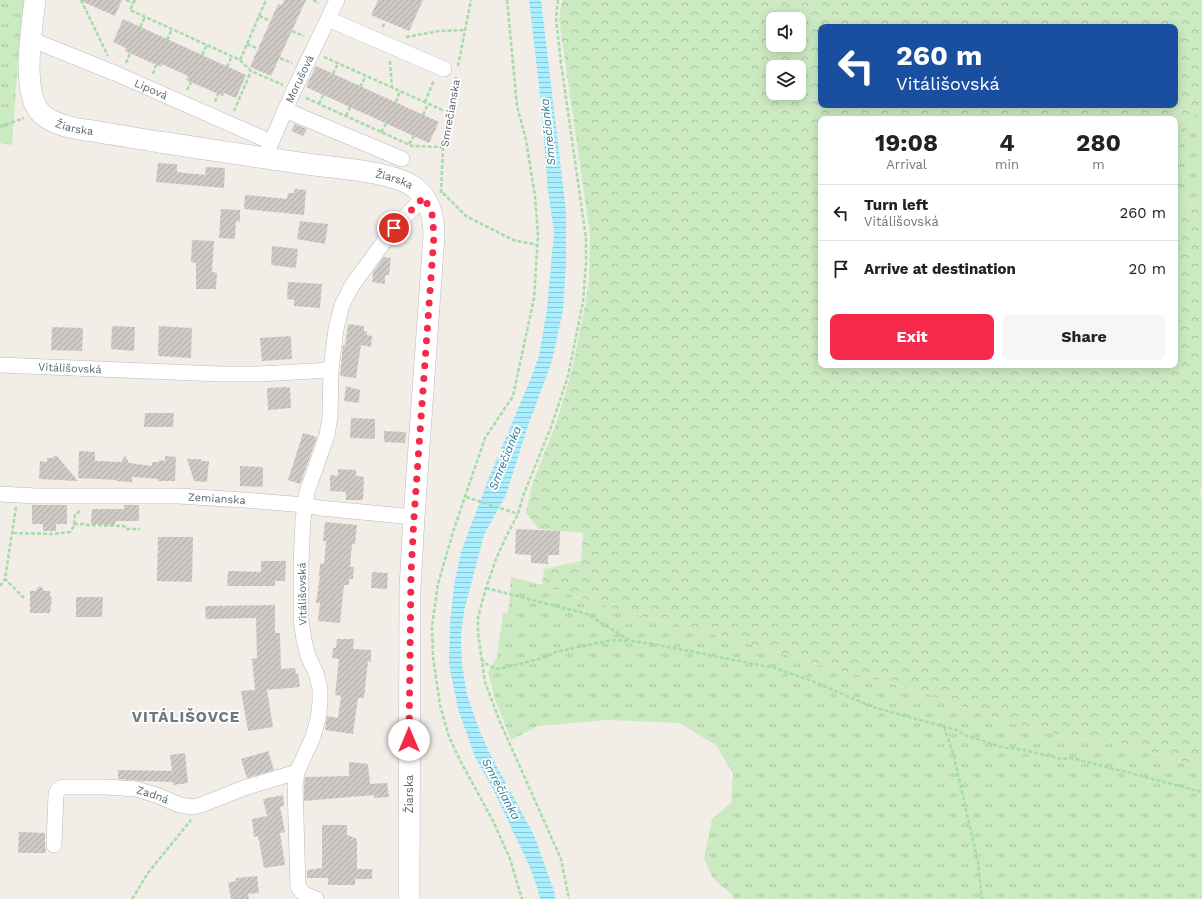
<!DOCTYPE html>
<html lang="en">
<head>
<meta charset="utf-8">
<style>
  :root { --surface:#fff; --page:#f6f6f6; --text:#222; --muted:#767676; --line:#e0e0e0; --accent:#f6294b }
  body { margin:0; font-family:"Work Sans",sans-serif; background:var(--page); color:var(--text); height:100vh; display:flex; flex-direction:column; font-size:15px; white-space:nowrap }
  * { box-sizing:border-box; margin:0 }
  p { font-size:13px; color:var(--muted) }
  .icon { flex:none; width:22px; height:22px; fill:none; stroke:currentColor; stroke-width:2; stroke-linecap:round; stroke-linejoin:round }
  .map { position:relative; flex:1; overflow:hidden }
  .drawer { position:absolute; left:818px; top:116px; width:360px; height:252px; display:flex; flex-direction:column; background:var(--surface); border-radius:8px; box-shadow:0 2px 10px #0003 }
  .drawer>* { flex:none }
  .guide { position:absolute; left:818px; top:24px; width:360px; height:84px; border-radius:8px; box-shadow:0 2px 10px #0003; background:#1a4fa0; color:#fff; overflow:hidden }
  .fabs { position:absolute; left:766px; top:12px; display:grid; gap:8px }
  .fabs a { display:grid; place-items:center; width:40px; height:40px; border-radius:8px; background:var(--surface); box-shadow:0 2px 10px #0003; font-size:20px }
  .pin { position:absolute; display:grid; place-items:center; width:34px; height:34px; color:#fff; margin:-17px; border:2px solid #fff; border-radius:50%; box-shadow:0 1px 4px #0007 }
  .me { position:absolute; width:44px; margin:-22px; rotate:0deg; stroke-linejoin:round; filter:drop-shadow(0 0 3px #0008) }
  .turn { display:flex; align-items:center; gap:14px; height:84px; padding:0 12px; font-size:18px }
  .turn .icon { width:52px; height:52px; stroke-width:2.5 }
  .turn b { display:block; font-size:28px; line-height:34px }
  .eta { display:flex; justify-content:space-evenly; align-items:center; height:68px; text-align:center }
  .eta b { font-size:24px; font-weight:700; line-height:28px }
  .button { display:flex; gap:8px; margin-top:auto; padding:8px 12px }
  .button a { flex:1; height:46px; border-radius:8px; background:var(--accent); color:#fff; font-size:16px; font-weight:700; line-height:46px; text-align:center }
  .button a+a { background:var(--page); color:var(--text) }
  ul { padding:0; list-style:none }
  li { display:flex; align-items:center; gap:12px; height:56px; padding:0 12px; border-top:1px solid var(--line) }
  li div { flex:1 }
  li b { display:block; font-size:15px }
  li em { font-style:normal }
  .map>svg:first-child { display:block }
  .grass { fill:url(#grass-tufts) }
  .forest { fill:url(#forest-crowns); fill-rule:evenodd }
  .water { fill:url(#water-rules) }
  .building { fill:url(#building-hatch) }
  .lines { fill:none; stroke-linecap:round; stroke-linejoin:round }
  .street-casing { stroke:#b7bbbe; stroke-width:16 }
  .secondary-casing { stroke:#b5bcbf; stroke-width:22 }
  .path { stroke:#a4dda5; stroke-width:2.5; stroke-dasharray:4 2; stroke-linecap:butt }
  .street { stroke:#fff; stroke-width:15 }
  .secondary { stroke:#fff; stroke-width:21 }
  .route { stroke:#f6294b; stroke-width:7; stroke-dasharray:0 12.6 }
  .labels { text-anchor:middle; stroke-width:3.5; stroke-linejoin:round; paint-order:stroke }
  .street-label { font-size:11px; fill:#5e6568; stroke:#fff }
  .water-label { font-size:12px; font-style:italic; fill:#337b95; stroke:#fff }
  .district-label { font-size:15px; font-weight:bold; letter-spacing:1px; fill:#6f787b; stroke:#fff }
</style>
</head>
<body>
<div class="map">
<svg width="1202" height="899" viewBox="0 0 1202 899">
  <defs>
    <pattern id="grass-tufts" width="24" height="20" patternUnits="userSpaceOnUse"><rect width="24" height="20" fill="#cceac2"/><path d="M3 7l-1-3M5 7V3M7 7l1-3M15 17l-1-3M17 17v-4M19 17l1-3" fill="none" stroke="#a9c1a1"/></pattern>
    <pattern id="forest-crowns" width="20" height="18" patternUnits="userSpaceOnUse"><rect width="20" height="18" fill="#cceac2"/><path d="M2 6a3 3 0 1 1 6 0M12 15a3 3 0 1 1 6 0" fill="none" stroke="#a9c1a1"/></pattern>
    <pattern id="water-rules" width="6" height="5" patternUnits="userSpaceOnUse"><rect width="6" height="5" fill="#aaefff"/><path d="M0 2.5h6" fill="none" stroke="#8ec5d2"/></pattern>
    <pattern id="building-hatch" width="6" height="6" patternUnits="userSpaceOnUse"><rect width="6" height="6" fill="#cfcac6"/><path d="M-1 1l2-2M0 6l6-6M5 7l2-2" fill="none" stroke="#aba8a5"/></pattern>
  </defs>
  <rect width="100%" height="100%" fill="#f2ede7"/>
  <path class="grass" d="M0,0h24l-5,46 -7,99 -12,-2z
    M1202,101v111l-27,-12v-47z
    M511,577l31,8 72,24 123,31 83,25 96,25 84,30 70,18 48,4 84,26v131h-470l1,-3 -21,-19 -8,-19 8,-39 19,-16 2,-29 -17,-29 -37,-22 -72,-3 -69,6 -27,14 -16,-41 -7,-27 9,-15 6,-44h4l2,-8z"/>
  <path class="forest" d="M562,0h640v101l-27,52v-34h-354v246h354v-165l27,12v275l-2,4 2,12v265l-84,-26 -48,-4 -70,-18 -84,-30 -96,-25 -83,-25 -123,-31 -72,-24 2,-16 37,-8 2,-28 -44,-4 -13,-16 7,-31 24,-61 14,-47 14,-68 4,-25 1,-47 -31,-215zM773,19h26v26h-26zM821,27h354v78h-354zM773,67h26v26h-26z"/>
  <path class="water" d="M529,0h12l25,211v54l-3,45 -11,51 -24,65 -22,69 -22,40 -20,76 -3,24 1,29 5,31 12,34 10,23 45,83 21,59v5h-15l-3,-12 -8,-22 -36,-76 -18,-32 -17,-48 -9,-44 1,-42 4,-38 7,-33 29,-77 41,-97 8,-22 8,-47 7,-77 -6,-41 -7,-88z"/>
  <path class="building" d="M79,0h43l-7,16z
    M284,0h22l-35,76 -21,-9 28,-63 4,1z
    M378,0h45l-14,31 -38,-16z
    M123,19l123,56 -10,23 -12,-5 -1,3 -37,-16 2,-4 -26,-12 -1,3 -36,-16 1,-3 -13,-6z
    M316,66l123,56 -10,21 -123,-56z
    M295,124l12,5 -4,7 -12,-5z
    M158,163l19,1v8l28,3 1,-8 19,1 -1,20 -68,-6z
    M295,189l11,1 -2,25 -60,-6 1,-14 42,4 1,-6h6z
    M221,209l19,1v12l-4,-1 -1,18 -16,-1z
    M300,221l28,3 -3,20 -28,-5z
    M192,240l22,1 -2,31 5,1 -1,16h-20v-26l-5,-1z
    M272,246l26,3 -2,19 -25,-3z
    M384,257l7,1 -2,17h-4v9l-13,-2 1,-10z
    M288,282l34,2 -2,24 -26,-2v-6l-7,-1z
    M348,324l16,2v5l3,1v3l5,1 -1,11 -10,-2 -5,33 -16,-2 3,-31 2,1z
    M112,326l23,1 -1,24 -23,-2z
    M159,326l33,2 -1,30 -33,-2z
    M52,327l31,1 -1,23 -31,-1z
    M291,336l1,23 -30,2 -2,-23z
    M346,386l14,4 -1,13 -15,-2z
    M290,387l1,21 -23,2 -1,-22z
    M145,413h29l-1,14h-29z
    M351,418l24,1v20l-25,-1z
    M384,431l22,1 -1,11 -21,-1z
    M303,433l14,4 -17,47 -12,-4z
    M79,451l16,1v9l26,1 4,-6 4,7 23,3v-4h7v-2l6,1v-5l11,1 -1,24h-17v-2l-26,-2v5l-16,-1v-1l-38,-2z
    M56,455l22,26 -39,-2 1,-18 7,1v-4h5z
    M187,459h14v2h8l-2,21 -13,-1z
    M240,466l23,1v20l-23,-1z
    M338,469l18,1v6l8,1 -1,23h-17v-8l-16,-1v-16l8,1z
    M32,505h35v19h-11v7h-13v-7h-11z
    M124,505h15v16h-24v4l-24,-1 1,-15h32z
    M325,522l32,3 -2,19h-3l-2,23h4l-1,12h-4v6h-5l-4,38 -22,-2 2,-18h-4l4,-27h-1l1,-13 4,1 2,-23h-3z
    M516,529l44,2 -1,24h-11v9l-17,-1v-8l-16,-1z
    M158,537h35l-1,45 -35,-1z
    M261,561h25l-1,20h-10v5h-48l1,-15 33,1z
    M372,572l16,1 -1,16 -16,-1z
    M40,586l5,5h5v5l2,2 -2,15h-20v-22h5z
    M76,597h27l-1,20h-26z
    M275,605v28h5l1,36 14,-1 1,6h2l2,13 -33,3 6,37 -25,4 -7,-40 14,-1 -3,-31 5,-1 -1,-40 -50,1 -1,-13z
    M337,639h17l-1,10 18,1v12l-3,-1 -4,37h-6l-5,36 -28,-4 2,-14 11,2 3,-22 -6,-1 4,-36 -7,-1 1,-10h3z
    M268,751l6,19 -27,8 -6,-19z
    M185,753l3,30 -15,2v-3l-31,-1 -24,-2v-9l54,1 -2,-16z
    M349,762l19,2 2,20 17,-1 2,14 -15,1v-3l-70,6v-15l1,-9 44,-1z
    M283,795l1,11 -4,1 5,25 -5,1 5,32 -21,3 -6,-32 -4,1 -2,-18 15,-3 -4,-17z
    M322,825h25v10l10,4v30h15v10h-17v6h-27v-7h-21v-8l15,-2z
    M19,832l26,1v12l1,8h-28z
    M257,876l2,17 -11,1 1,5h-18l-3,-16 8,-2v-3z"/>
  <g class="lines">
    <g class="street-casing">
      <g id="street">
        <path d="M328,19l116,50"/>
        <path id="s1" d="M30,39l87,35 154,68"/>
        <path d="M285,110l117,49"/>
        <path id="s2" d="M267,152l27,-62 43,-90"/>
        <path id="s3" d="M0,365l220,9h39l72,-4"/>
        <path id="s4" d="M0,494l36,2h142l66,4 61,5 15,3 94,9"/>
        <path id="s5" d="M54,845l2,-51 2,-4 5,-3h42l31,2 20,6 24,10 13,2 8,-2 43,-17 53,-16"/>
        <path d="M316,899l-12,-5 -6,-7 -3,-102 2,-13 16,-35 5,-18 2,-17v-13l-4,-16 -8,-17 -4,-16 -3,-20v-58l2,-43 4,-27 20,-57 3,-18 1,-47 5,-41 6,-24 9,-18 43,-59 30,-31"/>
      </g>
    </g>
    <g class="secondary-casing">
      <g id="secondary">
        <path id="s6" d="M35,0c-3,27 -14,91 5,112 6,7 18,12 26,14 9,3 18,4 27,5 22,4 44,7 66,11 55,8 109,17 164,24 24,3 72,7 91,21 15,11 20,30 20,48l-20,282 -4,71 -1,311"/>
      </g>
    </g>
    <path class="path" d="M81,0l27,56
      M126,0l7,3
      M135,0l-5,10 110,50 26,-60
      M313,0l6,3
      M507,0l10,106 9,34 9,56 3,40 -4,62 -21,98 -28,42 -32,94 -15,52 -6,42 1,31 7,48 9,32 12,25 32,59 17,38 12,40
      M558,0l-2,18 5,45 25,175v25l-3,39 -15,74 -17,51 -28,69 -5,18 -12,23 -10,22 -10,29 -8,29v16l7,49 15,40 61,137 8,40
      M259,16l9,4
      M140,27l5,-10
      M384,27l-1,-1 2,-4
      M292,31l12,5
      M406,37l33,-6 26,-1
      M167,40l5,-11
      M247,44l9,4
      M202,55l5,-10
      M324,57l125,56
      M280,58l12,5
      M240,60l11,11 32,14
      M390,61l2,27
      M126,63l4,-10
      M458,66l13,-66
      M227,67l5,-11
      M153,74l3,-9
      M333,74l5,-11
      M360,87l6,-11
      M187,90l4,-8
      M306,98l106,48 31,1
      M215,102l3,-8
      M396,102l4,-11
      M425,102l9,-22
      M319,104l4,-9
      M234,111l17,-40
      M423,115l5,-11
      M346,116l4,-9
      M0,127l24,-9
      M381,132l5,-8
      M409,144l5,-8
      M441,193l2,-46 13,-70
      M443,193l23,23 47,24 25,5
      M466,497l52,17
      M16,507l-11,72 20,20
      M74,524h8l5,1 37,1 2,3h14
      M13,533l40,1 17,-2 4,-6 1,-12 6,-3
      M0,586l5,-7
      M486,588l101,26 44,27 22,3 122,24 37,13 61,26 83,23 9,5 36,12 23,3 38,9 9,-1 59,15 72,19
      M481,659l8,7 10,3 48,-12 8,-5 57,-12 17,1
      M944,727l9,26 25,109 4,37
      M132,899l16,-26 43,-53"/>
    <use href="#street" class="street"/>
    <use href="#secondary" class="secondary"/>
  </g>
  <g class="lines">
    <path class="route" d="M394,228l30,-31 8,17 2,21 -20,282 -3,57 -2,166"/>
  </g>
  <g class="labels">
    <g class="street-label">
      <text dy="4" stroke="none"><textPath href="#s2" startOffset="80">Morušová</textPath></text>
      <text dy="4" stroke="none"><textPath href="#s1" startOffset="131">Lipová</textPath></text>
      <text transform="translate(450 113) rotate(-80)" y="4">Smrečianska</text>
      <text dy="4" stroke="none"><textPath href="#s6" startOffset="153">Žiarska</textPath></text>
      <text dy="4" stroke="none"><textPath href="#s6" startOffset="477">Žiarska</textPath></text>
      <text dy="4" stroke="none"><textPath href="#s3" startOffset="70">Vitálišovská</textPath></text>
      <text dy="4" stroke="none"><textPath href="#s4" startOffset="217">Zemianska</textPath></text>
      <text transform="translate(302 594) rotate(-91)" y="4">Vitálišovská</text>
      <text transform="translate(409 794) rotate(-90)" y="4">Žiarska</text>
      <text dy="4" stroke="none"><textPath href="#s5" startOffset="152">Zadná</textPath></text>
    </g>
    <g class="water-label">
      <text transform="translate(548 132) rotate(-96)" y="4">Smrečianka</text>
      <text transform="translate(505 458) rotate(-68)" y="4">Smrečianka</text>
      <text transform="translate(501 789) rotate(62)" y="4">Smrečianka</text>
    </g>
    <g class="district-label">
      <text x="186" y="722">VITÁLIŠOVCE</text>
    </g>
  </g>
</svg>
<div class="fabs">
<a><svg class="icon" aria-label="sound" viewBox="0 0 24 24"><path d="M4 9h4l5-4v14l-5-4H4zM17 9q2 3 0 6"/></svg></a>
<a><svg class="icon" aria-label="layers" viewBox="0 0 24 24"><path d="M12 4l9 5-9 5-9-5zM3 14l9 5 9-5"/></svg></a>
</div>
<div class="pin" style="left:394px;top:228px;background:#d93025"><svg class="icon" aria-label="arrive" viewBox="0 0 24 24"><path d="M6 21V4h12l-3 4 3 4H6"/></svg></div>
<svg class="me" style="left:409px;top:740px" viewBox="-20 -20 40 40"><circle r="19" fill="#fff"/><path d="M0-13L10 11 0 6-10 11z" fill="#f6294b"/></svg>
<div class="guide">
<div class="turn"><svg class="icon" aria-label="left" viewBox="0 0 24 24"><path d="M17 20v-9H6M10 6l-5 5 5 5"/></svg><div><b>260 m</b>Vitálišovská</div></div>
</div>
<section class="drawer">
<div class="eta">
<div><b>19:08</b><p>Arrival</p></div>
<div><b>4</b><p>min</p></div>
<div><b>280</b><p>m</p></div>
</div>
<ul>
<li><svg class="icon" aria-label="left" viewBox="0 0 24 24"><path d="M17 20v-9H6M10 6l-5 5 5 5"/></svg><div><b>Turn left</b><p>Vitálišovská</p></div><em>260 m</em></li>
<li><svg class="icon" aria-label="arrive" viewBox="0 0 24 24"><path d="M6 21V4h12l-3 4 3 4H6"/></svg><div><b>Arrive at destination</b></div><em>20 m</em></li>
</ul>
<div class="button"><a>Exit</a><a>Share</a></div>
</section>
</div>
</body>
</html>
